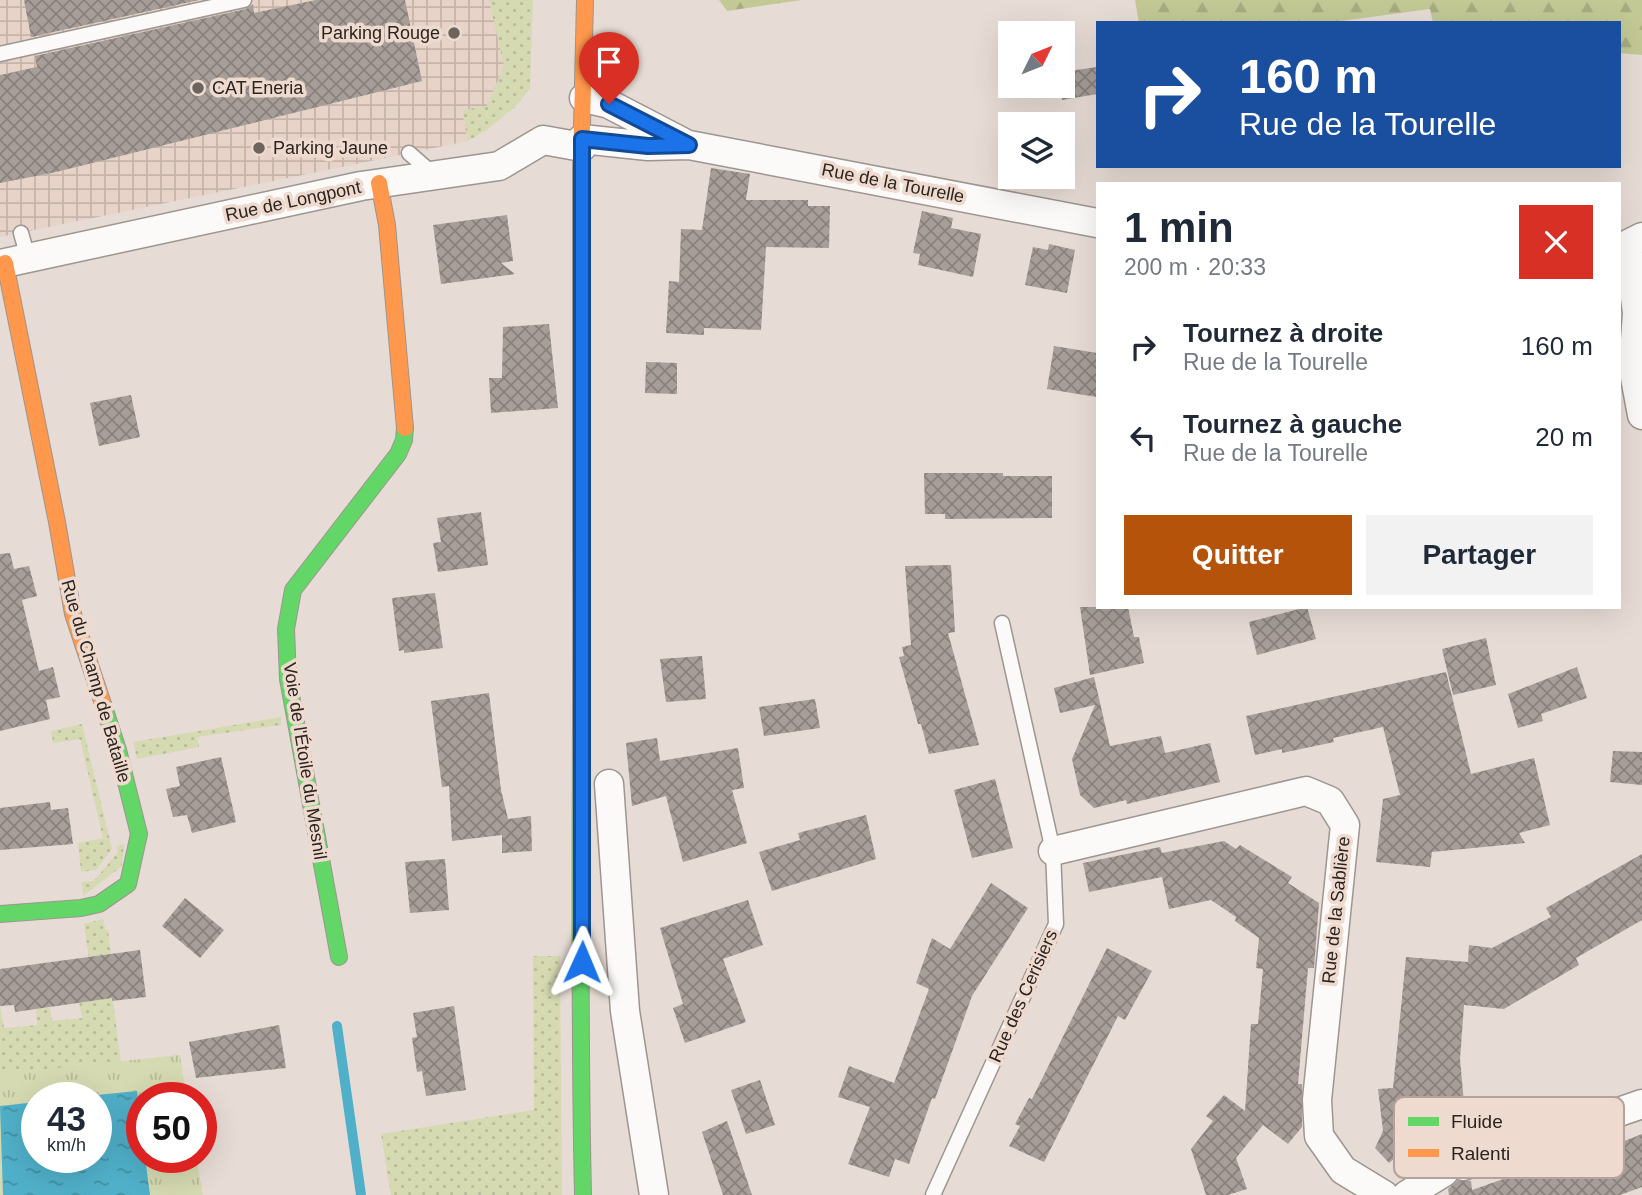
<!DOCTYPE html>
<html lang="fr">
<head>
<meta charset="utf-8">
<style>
  :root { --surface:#fff; --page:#f2f2f3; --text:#1f2937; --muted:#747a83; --accent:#b45309 }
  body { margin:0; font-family:Helvetica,sans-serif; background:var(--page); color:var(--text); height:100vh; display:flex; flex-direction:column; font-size:26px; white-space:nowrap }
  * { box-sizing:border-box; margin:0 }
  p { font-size:23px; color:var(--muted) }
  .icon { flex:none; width:38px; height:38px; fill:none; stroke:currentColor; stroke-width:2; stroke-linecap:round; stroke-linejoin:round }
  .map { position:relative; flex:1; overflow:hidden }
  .sheet { position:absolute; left:1096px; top:182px; width:525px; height:427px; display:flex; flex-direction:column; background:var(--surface); border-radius:0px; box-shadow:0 7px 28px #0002 }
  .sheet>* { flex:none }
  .top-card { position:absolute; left:1096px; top:21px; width:525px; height:147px; border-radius:0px; box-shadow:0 7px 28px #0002; background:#1a4fa0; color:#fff; overflow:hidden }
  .needle { width:46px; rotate:47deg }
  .tools { position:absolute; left:998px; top:21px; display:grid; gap:14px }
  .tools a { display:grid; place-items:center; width:77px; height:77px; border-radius:0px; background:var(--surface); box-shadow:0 7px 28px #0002; font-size:35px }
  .speed { position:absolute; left:21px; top:1082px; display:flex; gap:14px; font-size:35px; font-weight:700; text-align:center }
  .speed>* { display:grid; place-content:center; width:91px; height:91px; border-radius:50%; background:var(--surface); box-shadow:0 7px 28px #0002; line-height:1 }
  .speed small { font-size:18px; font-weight:400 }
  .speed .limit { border:10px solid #d22; background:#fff; color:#111 }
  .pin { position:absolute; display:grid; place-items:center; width:60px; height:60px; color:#fff; margin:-72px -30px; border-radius:50% 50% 50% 0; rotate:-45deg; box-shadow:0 0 7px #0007 }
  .pin .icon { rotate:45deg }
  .me { position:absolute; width:77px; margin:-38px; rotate:1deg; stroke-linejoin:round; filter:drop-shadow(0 0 5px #0008) }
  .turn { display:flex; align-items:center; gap:24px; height:147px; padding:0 28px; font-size:32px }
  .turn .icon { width:91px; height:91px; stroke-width:2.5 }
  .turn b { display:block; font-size:49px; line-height:60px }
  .round { display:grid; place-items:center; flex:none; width:74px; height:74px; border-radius:0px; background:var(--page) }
  .head { display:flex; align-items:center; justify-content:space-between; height:119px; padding:0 28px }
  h1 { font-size:42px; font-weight:800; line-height:52px }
  .primary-button { display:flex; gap:14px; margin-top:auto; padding:14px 28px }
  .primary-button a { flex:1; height:80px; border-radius:0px; background:var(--accent); color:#fff; font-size:28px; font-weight:800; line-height:80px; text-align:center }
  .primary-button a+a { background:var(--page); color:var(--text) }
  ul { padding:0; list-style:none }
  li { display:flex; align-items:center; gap:21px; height:91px; padding:0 28px }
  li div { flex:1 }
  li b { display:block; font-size:26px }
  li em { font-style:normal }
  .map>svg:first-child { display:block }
  .industrial { fill:url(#industrial-grid) }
  .grass { fill:url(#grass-dots) }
  .forest { fill:url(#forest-firs) }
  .park { fill:url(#park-tufts); fill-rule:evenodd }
  .water { fill:url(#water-ripples) }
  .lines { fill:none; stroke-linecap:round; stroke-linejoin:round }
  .stream { stroke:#50b0c9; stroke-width:10 }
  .building { fill:url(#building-cross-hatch) }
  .lane-casing { stroke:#9d9590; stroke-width:17 }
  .street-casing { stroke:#9d9590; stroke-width:31 }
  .fast-casing { stroke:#9d9590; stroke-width:18 }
  .slow-casing { stroke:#9d9590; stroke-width:18 }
  .lane { stroke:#fbfaf9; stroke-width:14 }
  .street { stroke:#fbfaf9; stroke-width:28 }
  .fast { stroke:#63d668; stroke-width:16 }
  .slow { stroke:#ff974d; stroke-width:16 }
  .route-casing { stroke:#114b97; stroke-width:18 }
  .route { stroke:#1a73e8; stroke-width:12 }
  .poi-dot { fill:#6d645f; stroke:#eedace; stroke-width:2.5 }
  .labels { text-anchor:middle; stroke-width:7; stroke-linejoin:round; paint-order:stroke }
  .poi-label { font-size:18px; fill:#2b241f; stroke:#eedace; text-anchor:start }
  .street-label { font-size:18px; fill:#2b241f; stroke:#eedace }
  .key { fill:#eedace; stroke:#b4a39a; stroke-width:2 }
  .key-label { font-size:19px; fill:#2b241f }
</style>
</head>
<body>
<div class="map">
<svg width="1642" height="1195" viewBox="0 0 1642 1195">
  <defs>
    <pattern id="industrial-grid" width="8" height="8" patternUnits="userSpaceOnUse" patternTransform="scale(1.75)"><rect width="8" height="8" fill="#e7d3c7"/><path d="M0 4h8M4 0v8" fill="none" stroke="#c6b5aa"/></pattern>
    <pattern id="grass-dots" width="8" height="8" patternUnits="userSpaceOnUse" patternTransform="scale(1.75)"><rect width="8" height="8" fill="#d5dab2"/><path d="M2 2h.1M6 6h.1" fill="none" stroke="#b7bb99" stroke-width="1.8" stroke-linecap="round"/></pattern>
    <pattern id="forest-firs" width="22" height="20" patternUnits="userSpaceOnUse" patternTransform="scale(1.75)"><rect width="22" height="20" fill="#c2c995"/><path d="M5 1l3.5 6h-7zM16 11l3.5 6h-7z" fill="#a7ac80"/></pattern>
    <pattern id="park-tufts" width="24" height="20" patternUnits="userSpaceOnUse" patternTransform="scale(1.75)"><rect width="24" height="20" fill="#d5dab2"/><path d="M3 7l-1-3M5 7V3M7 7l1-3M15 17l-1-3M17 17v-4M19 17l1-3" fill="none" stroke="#b7bb99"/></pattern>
    <pattern id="water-ripples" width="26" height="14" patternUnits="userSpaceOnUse" patternTransform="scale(1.75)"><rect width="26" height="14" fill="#50b0c9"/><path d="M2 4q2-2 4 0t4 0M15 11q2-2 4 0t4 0" fill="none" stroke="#438fa3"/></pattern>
    <pattern id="building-cross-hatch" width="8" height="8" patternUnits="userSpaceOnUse" patternTransform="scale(1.75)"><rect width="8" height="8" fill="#a79e99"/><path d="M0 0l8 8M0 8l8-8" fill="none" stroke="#88817c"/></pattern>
  </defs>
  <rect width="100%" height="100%" fill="#e7dcd5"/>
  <path class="industrial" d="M0,0h509l-5,66 -17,40 -25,5 6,30 -468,96z"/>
  <path class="grass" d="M489,0h44l-3,89 -15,18 -28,23 -19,11 -6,-31 25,-4 17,-40z
    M281,717v8l-84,12 2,10 -62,12 -4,-17z
    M82,724l30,125 -16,21 -15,2 -3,-29 25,-5 -23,-99 -27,4 -2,-12z
    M124,844l-2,22 -39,30 -1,-14 12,-1 24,-29 -2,-6z
    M103,919l2,10 3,1 3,24 -4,1 14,107 59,-7 6,42h-44l-5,-6 -100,6 -37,9v-101l4,23 33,-3 -1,-16 14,-1 2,13 30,-3 -4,-21 16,-3 -10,-70z
    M533,956h27l2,239h-171l-10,-61 153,-24z"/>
  <path class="forest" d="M719,0h83l-75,11z
    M1135,0h507v55l-23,-2v-30h-186l-3,-14 -103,14h-188z"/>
  <path class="park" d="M180,1055l6,42h-44v60h54l7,38h-203v-121zM37,1097h59v60h-59z"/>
  <path class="water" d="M137,1091l5,37v29h3l5,38h-147l-3,-89 37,-4v55h59v-60h-19z"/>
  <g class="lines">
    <path class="stream" d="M337,1026l24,169"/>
  </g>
  <path class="building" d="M24,0h175l-168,37z
    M316,0h89l17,81 -366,91 -56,11v-108l37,-8 -2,-11 211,-47 7,-5 1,9z
    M1097,67v27l-35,6v-28z
    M711,168l39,6 -4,26h62v6h22l-1,42 -63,-1 -5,83 -57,-2v7l-38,-2 3,-52 10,1 2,-53 21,1z
    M922,211l31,7 -2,10 30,6 -8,43 -55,-12 2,-11 -7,-1z
    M507,215l6,46 -12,2 14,11 -74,10 -8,-59z
    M1049,244l26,6 -8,43 -42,-8 8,-38 15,3z
    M549,324l9,84 -67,5 -2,-35h13l1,-51z
    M1054,346l43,7v44l-50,-8z
    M646,362l31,1v31l-32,-1z
    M131,395l9,42 -41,9 -9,-43z
    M924,473h79v3h49v42l-107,1v-5h-20z
    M481,512l7,53 -50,7 -5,-29 8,-1 -4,-24z
    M10,553l4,16 15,-3 8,30 -15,4 17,71 14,-4 7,30 -14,3 4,19 -50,12v-177z
    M951,565l4,67 -7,1 31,112 -50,9 -8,-30h-3l-19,-67 5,-1 -2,-9 9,-2 -6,-79z
    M435,593l8,55 -39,5v-3l-5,1 -7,-53z
    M1080,607h48l6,30h5l5,26 -54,12z
    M1307,607l9,32 -59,16 -8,-33z
    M1486,638l10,47 -43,10 -11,-46z
    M702,656l4,43 -40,3 -6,-43z
    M1577,667l10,31 -46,16 2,7 -25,7 -10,-34z
    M1446,672l25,102 63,-16 16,67 -31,8 6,10 -93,9 -2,15 -54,-5 7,-63 17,-4 -17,-68 -50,11 1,4 -52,11v-4l-27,6 -9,-39z
    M1094,677l16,69 51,-10 4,17 45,-10 10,39 -93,22 -1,-4 -32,8 -14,-13 -8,-36 23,-54 -35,8 -6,-25z
    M489,693l12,97 7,29 23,-3 1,35 -30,2v-18l-50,6 -3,-55 -7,1 -11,-86z
    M815,699l5,29 -56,8 -5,-29z
    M657,738l3,23 78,-13 6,40 -12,2 15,53 -64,19 -17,-66 -34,10 -6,-63z
    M1613,751l29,1v33l-32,-3z
    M221,757l15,65 -44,11 -5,-18 -14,2 -7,-28 14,-3 -4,-19z
    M995,779l18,69 -41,10 -18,-68z
    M50,802l1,8 17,-2 5,36 -73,6v-42z
    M866,815l10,44 -104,32 -13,-39 41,-12 -2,-7z
    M1224,841l12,8 4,-4 52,32 -4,6 31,20 -5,65h-6l-10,116h4v43l-14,17 -25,-19 -27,33 11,31 -19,6h-22l-15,-46 22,-28 -7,-5 18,-21 21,16 6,-87h7l5,-55 -7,-1 3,-30 -24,-17 1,-4 -25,-17 -42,9 -7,-32 -73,15 -6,-29 77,-16 2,6z
    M1642,854v66l-66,38 3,7 -75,44 -40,-4 -4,54 8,88 -11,4 -7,6h-12l-10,-26 -39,32 -14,-15 8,-17 -5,-42 15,-1 13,-131 62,5 1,-17 23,3 59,-31 -5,-9z
    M445,859l4,51 -39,3 -5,-51z
    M991,883l37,25 -56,88 -37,103 -3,-1 -23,66 -14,-5 -6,18 -41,-13 22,-57 -32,-10 11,-31 45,17 35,-94 -13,-6 16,-45 18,11z
    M185,898l39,32 -24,28 -38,-32z
    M748,900l15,45 -40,14 23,63 -61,21 -12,-35 10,-4 -23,-76z
    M1107,948l45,23 -27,49 -7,-4 -74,146 -35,-16 11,-20 -5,-2 14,-26 3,1z
    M140,950l6,47 -34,4v-3l-97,14 -1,-7 -14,1v-37z
    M454,1006l12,84 -40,6 -4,-25 -5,1 -5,-34 5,-1 -4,-24z
    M279,1025l7,43 -90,10 -7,-36z
    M760,1080l15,45 -29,9 -15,-44z
    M727,1121l25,74h-29l-21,-63z
    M1642,1134v53l-22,8h-171l-1,-6 9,-8h14l1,9 74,-26 3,7z"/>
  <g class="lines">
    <g class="lane-casing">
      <path id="lane" d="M0,54l244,-54
        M409,153l24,21
        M21,233l7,25
        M933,1195l123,-271 -3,-73 -51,-228"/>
    </g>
    <g class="street-casing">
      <path id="street" d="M584,98l25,6 77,40
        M582,139l66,7 41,-1 408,78
        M1642,237l-14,7 9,69 -4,54 9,48
        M0,264l361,-78 138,-20 44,-26 39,7
        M609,784l16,227 29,184
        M1053,851l253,-60 24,10 15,24 -28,275 2,36 24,34 41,25
        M1463,1166l179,-62
        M1407,1195l37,-23"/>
    </g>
    <g class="fast-casing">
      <path id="fast" d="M581,548c1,216 -3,432 2,647
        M0,914l81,-6 18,-4 29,-20 11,-50 -21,-84 -15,-46
        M339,957l-51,-278 -2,-50 7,-39 105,-136 6,-14 1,-12"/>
    </g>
    <g class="slow-casing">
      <path id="slow" d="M379,183l8,42 18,203
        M5,263l52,259 16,92 30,90
        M581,548v-381l4,-167"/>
    </g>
    <use href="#lane" class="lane"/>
    <use href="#street" class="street"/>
    <use href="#fast" class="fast"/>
    <use href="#slow" class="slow"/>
  </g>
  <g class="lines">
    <g class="route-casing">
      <path id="route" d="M582,962v-823l66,7 41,-1 -80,-41"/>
    </g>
    <use href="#route" class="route"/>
  </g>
  <g class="poi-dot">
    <circle cx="454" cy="33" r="7"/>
    <circle cx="198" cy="88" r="7"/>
    <circle cx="259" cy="148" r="7"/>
  </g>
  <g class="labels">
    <g class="poi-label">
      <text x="440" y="39" text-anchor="end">Parking Rouge</text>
      <text x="212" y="94">CAT Eneria</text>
      <text x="273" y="154">Parking Jaune</text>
    </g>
    <g class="street-label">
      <text transform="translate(893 183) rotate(11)" y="6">Rue de la Tourelle</text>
      <text transform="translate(293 201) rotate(-12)" y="6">Rue de Longpont</text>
      <text transform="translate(96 681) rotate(74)" y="6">Rue du Champ de Bataille</text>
      <text transform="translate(305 761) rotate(81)" y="6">Voie de l'Étoile du Mesnil</text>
      <text transform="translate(1336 910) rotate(-84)" y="6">Rue de la Sablière</text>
      <text transform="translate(1023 996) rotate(-66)" y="6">Rue des Cerisiers</text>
    </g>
  </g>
  <rect x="1394" y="1097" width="230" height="81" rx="10" class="key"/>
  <rect x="1408" y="1117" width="31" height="9" fill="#63d668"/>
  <rect x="1408" y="1149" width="31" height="8" fill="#ff974d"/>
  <g class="key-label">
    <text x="1451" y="1128">Fluide</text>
    <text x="1451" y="1160">Ralenti</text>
  </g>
</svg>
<div class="tools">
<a><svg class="needle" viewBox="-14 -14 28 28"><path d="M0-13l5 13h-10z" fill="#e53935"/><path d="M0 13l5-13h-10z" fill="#747a83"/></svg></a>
<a><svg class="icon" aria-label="layers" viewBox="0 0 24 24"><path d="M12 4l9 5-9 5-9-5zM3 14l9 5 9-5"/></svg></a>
</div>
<div class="speed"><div>43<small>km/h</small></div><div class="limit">50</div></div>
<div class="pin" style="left:609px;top:104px;background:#d93025"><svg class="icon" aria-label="arrive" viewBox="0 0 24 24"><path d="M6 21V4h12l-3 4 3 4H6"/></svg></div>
<svg class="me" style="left:582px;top:962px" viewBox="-20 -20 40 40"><path d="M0-17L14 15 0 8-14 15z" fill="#1a73e8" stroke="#fff" stroke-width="4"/></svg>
<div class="top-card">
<div class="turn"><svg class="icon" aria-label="right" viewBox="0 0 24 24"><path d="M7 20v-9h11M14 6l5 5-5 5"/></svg><div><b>160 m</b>Rue de la Tourelle</div></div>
</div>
<section class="sheet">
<div class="head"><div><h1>1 min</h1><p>200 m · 20:33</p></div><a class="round" style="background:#d93025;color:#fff"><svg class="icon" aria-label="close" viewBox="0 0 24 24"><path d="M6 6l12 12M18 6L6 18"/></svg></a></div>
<ul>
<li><svg class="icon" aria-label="right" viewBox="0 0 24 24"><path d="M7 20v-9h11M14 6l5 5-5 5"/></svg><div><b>Tournez à droite</b><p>Rue de la Tourelle</p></div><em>160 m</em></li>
<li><svg class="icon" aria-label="left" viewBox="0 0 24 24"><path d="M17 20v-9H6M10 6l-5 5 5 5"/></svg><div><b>Tournez à gauche</b><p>Rue de la Tourelle</p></div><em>20 m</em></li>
</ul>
<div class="primary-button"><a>Quitter</a><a>Partager</a></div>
</section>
</div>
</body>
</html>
